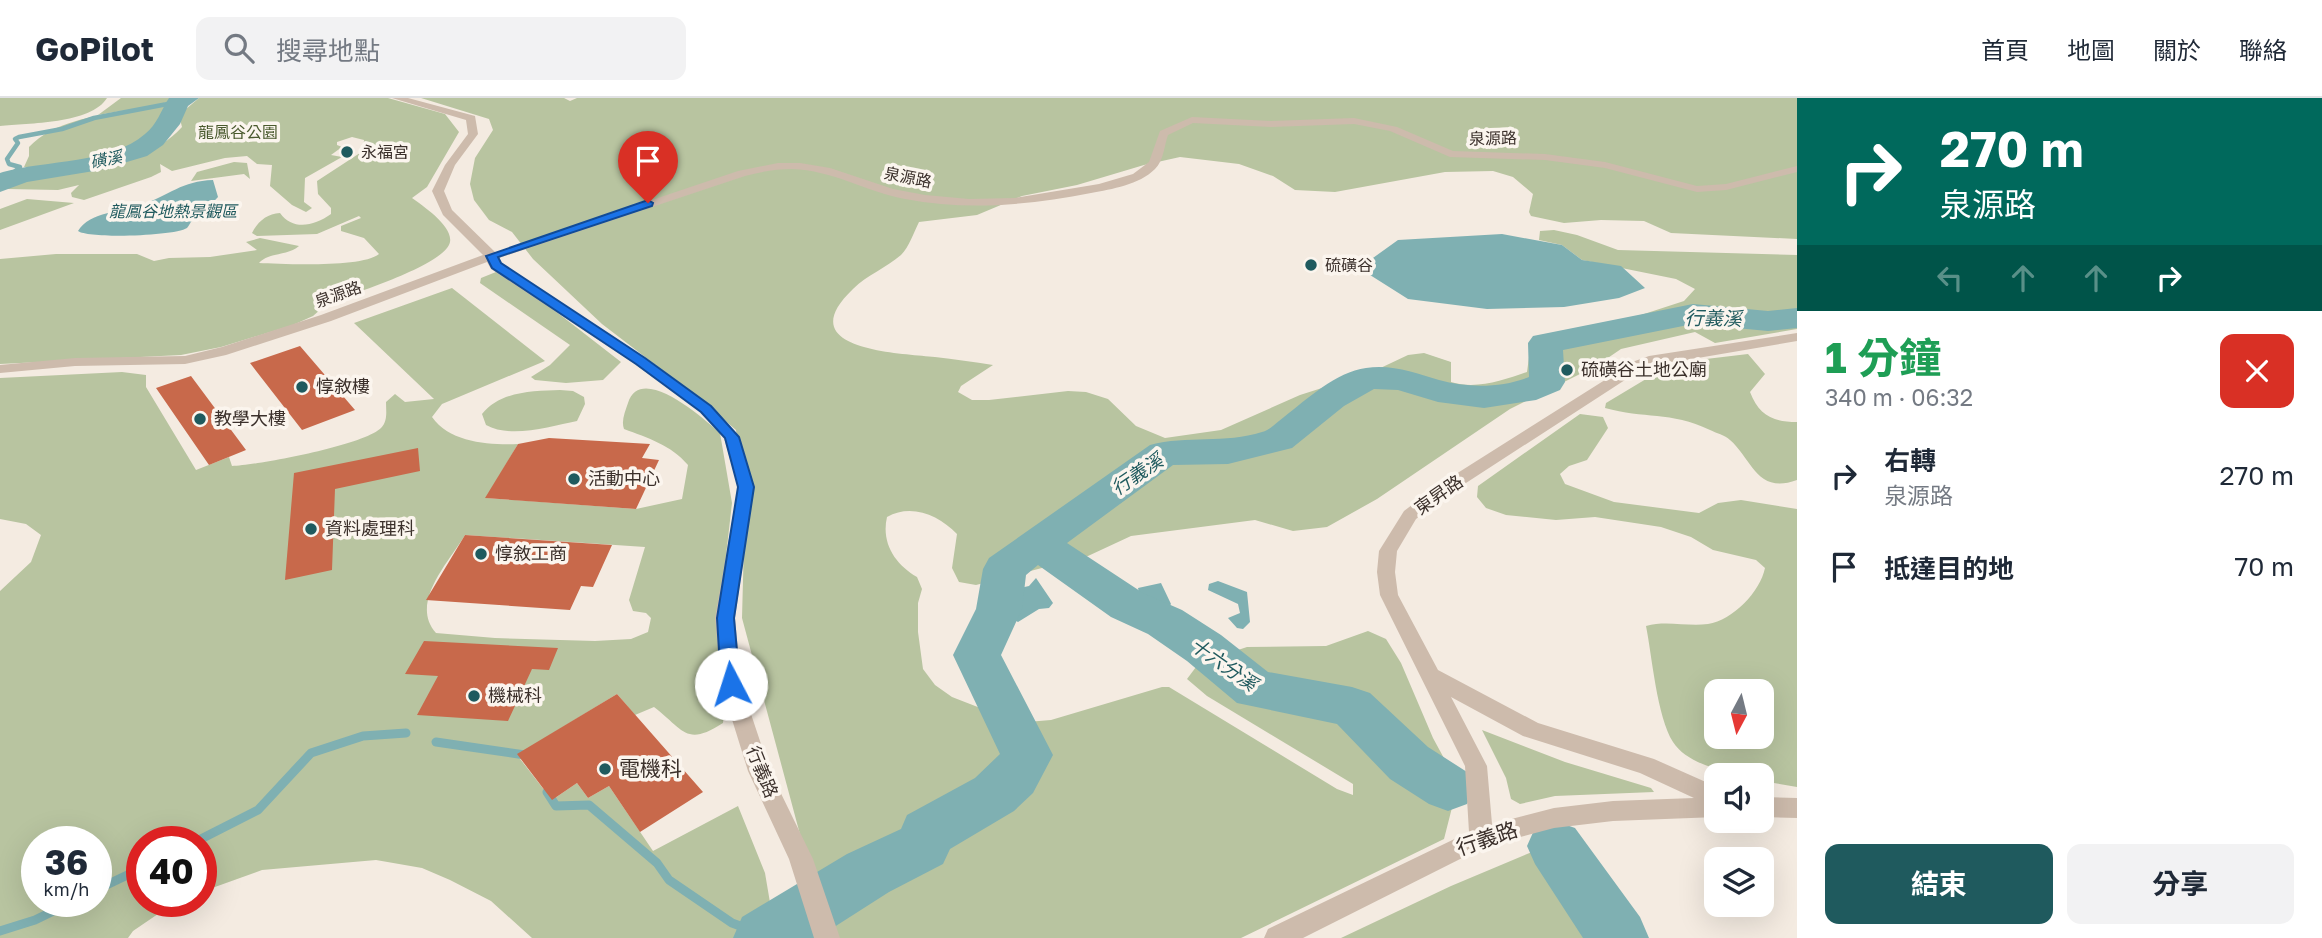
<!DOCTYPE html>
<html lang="zh-TW">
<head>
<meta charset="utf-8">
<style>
  :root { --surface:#fff; --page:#f2f2f3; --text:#1f2937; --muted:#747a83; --line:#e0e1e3; --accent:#1f5a5e }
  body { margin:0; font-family:"Golos Text","Noto Sans TC",sans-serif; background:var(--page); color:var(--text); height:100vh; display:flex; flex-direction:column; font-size:26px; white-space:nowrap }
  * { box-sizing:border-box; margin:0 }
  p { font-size:23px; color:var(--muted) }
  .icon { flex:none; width:38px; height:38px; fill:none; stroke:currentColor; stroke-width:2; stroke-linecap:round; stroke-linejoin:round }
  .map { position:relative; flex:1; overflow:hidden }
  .side { display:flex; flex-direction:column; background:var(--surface); width:525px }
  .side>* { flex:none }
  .banner { background:#00695c; color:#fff; overflow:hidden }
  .needle { width:46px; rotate:187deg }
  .tools { position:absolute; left:1704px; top:581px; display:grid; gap:14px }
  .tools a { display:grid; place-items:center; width:70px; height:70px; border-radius:14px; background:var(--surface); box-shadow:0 7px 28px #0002; font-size:35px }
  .speed { position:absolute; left:21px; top:728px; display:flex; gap:14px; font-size:35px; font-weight:700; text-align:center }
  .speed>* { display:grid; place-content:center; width:91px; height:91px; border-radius:50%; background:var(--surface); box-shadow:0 7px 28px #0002; line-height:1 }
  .speed small { font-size:18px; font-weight:400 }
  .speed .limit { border:10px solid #d22; background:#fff; color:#111 }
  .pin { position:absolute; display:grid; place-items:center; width:60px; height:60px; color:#fff; margin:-72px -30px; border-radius:50% 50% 50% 0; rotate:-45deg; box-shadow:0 0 7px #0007 }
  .pin .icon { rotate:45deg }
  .me { position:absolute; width:77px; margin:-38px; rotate:355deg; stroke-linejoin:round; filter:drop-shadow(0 0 5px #0008) }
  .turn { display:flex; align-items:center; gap:24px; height:147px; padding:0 28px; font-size:32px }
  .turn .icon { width:91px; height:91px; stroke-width:2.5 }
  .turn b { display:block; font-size:49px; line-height:60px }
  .lanes { display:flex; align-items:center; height:66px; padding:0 28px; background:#0003; justify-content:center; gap:35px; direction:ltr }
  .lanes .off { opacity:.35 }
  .round { display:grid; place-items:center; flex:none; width:74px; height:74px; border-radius:14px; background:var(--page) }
  .head { display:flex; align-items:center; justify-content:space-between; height:119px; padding:0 28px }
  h1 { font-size:42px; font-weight:700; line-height:52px; color:#1e9e55 }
  .action { display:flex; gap:14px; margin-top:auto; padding:14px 28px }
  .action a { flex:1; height:80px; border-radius:14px; background:var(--accent); color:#fff; font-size:28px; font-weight:700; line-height:80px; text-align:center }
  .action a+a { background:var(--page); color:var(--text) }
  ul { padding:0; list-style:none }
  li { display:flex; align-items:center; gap:21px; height:91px; padding:0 28px }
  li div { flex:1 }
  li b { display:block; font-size:26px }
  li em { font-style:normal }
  header { display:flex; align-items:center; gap:42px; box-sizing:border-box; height:98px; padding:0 35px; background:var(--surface); border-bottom:2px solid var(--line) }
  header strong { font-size:33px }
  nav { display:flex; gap:38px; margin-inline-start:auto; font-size:24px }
  .search { width:490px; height:63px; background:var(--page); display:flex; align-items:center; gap:18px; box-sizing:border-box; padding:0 24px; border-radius:14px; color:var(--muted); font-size:26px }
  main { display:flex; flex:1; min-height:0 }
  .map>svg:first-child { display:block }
  .green { fill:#b8c4a0; fill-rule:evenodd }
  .water { fill:#7fb0b2 }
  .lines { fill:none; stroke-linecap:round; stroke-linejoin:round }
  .stream-far1 { stroke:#7fb0b2; stroke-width:4.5 }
  .stream { stroke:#7fb0b2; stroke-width:9 }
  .river { fill:#7fb0b2; fill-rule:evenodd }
  .building { fill:#c8694b }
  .minor { fill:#cdbbac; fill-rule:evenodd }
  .tertiary { fill:#cdbbac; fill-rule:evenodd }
  .route { fill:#1a73e8; stroke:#114b97; stroke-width:2 }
  .poi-dot { fill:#1f5a5e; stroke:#fbf5ee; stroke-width:2.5 }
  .labels { text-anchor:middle; stroke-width:7; stroke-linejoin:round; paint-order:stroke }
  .far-park-label { font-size:16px; fill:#4a5a2e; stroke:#fbf5ee }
  .far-street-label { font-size:16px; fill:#3b302b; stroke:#fbf5ee }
  .far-poi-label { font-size:16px; fill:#3b302b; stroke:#fbf5ee; text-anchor:start }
  .far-water-label { font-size:16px; font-style:italic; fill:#1f5a5e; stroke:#fbf5ee }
  .poi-label { font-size:18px; fill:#3b302b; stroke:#fbf5ee; text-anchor:start }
  .street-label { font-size:18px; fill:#3b302b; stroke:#fbf5ee }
  .water-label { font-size:19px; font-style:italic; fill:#1f5a5e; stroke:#fbf5ee }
  .near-poi-label { font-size:21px; fill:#3b302b; stroke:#fbf5ee; text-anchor:start }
  .near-street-label { font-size:21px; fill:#3b302b; stroke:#fbf5ee }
</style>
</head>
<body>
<header>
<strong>GoPilot</strong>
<div class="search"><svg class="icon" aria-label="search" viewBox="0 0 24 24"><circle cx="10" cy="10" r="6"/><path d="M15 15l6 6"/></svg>搜尋地點</div>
<nav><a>首頁</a><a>地圖</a><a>關於</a><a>聯絡</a></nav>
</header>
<main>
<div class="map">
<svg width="1797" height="840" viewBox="0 0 1797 840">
  <rect width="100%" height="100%" fill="#f4ebe1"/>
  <path class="green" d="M0,0h107c-16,26 -79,25 -107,28z
    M121,0h57l-17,6 9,2c-20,55 -97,60 -146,61l5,-11v-9c25,-26 64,-30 97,-37l-28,5z
    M199,0h189l57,16 14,18 -32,55 -15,11c11,8 41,28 38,44 -5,24 -105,54 -130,64l1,3 -8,7 -20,9 -72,22 -40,8 -181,9v-105l56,-5h81l17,7 15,-3 41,-1 47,-7 -11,-8 14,-4 39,8c-11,10 -30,6 -40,17 24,1 103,5 120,-9l-15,-16 -23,-7v-5l20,-8 -2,-2 -42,18 -60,2 -5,-3c6,-12 15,-19 28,-20 13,18 34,13 51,1v-6l-13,-14 -1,-13 46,-30 1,-11 -12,-3 -15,5v3l5,2 -11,8 11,2 -37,21 -1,24 8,6 -6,4 -14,-7 -22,-19 2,-21 -15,-1 -10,-8 -22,2 -53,13 -12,-7 1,8 -10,5 -67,23 -12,-3 -1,-4 8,-8 -21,5 -51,-1v-3c59,-33 124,-4 175,-59l-3,-12z
    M421,0h143l6,3 7,-3h1220v141l-126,-6 -27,-12 -43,-1 -37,3 -33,-7 -2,-4 4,-18 -20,-17 -20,-6 -48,1 -110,20 -40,-2 -22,-14 -34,-12 -59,-7 -36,8 -67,20 -55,11 -45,19 -58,7c-5,10 -10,25 -18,33 -15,13 -34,20 -48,34 -64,61 44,64 82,68 19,2 39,5 58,8l-32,21 -3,6 14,8h17l79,-9 18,1 22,7 28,27 29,12 56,-8 79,-35 72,-23 36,-17 16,-2 27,9v20c25,8 53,-2 76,-10l3,-22 16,-14 58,-9 80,-26 11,-12 -19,-10 -94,-19 -20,-15 -23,-5 1,-9 14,-1 23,5 41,15 179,5v74l-82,14 -20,-11 -74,17 -25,17 -86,43 -133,90 -50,28 -34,4 -38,-11 -124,16 -43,20 -112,29 -17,-3 -7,-14 5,-34c-18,-19 -46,-31 -70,-17 -6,26 8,47 30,60l5,12 -4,14v29l5,37 12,16 17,12 36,14 39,11 24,-2 111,-33h7l168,102 16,6v-11l-146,-88 -20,-17 12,-16 48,-16 79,-1 42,-15 18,8 15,24 32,75 25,46 -14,55 -203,99h-418l-14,-70 -67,-250 3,-113 -9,-75 -36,-31 -98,-75 -69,-65 -21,-27 -23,-12 -15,-20 -4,-16 5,-26 18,-28 -4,-11z
    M234,64l13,1 3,16 -6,-5 -53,7 6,-9z
    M27,101l47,4 -74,27v-21z
    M496,174h9l116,90 -18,18 -37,3 -31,-3 -4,-3 19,-12 20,-20 -90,-62 1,-5z
    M452,190l93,73 -103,43 -10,13c18,26 58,28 86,27l-32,54 150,11 46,-10 6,-34c-17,-20 -40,-27 -64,-36 -3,-8 1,-17 4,-26 13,-41 77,17 92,30l12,70 -13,114 6,82 -2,24c-37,24 -39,7 -69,-16l-19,8 -18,-21 -100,61 35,45 25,-17 11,15 21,-12 44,65 85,-45 27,67 11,65h-244l-41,-37 -41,-21 -28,-12 -46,-8 -114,10 -61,22v-50h-59v59h35l-44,30 -5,7h-128v-347l31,-29 10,-27 -15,-11 -26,-5v-141l122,-6 24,3v12l50,83 33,-13 3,9c27,-1 132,-21 149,-38 7,-7 5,-17 5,-26l9,-8 10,8 29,-3 -80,-76zM465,437l180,12 -16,53 4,11 13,2 5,5 -3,14 -17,7 -36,2 -100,-3 -59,-5c-27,-30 13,-71 29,-98zM37,744h59v59h-59z
    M1748,256l17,20 -15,18c9,23 22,30 47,30v58c-40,15 -45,-21 -67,-40 -5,-5 -14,-7 -20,-10 -40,-19 -66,-11 -105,-22l1,-5 45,-27 55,-17z
    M560,292l13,1 11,6 1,7 -8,17c-26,5 -66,18 -91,4l-4,-11c18,-23 51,-23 78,-24z
    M1580,316l23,3 5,11 -21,32 -18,6 -9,8 5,10 49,18 85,11 19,-10 23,-3 56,9v278l-35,-6v-6c-27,0 -73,-8 -89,-33 -16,-25 -21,-86 -27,-116 21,-6 41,1 62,-2 25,-4 52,-32 57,-56l-9,-8 -43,-10 -22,-13 -30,-10 -66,-10 -39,3 -50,-5 -20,-7 -9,-11 1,-11zM1717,593h45v46h-45z
    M1482,632l83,32 86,26 3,4 -99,4 -35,8 -9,-5 -5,-21z
    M1532,754l13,3 40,59 10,24h-254l110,-52z"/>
  <path class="water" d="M213,82l5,17c-8,9 -17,14 -25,22 -2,2 -4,7 -6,9 -12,8 -98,11 -109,3 11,-19 45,-20 64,-26 27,-10 40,-24 71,-25z
    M1502,136l60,11 20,15 39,6 24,22 -26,10 -55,9 -77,2 -79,-10 -49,-31 39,-28z
    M1036,480l17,25 -4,5 -10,1 -21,13 -13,-7 15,-27 9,-2z
    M1218,483l29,11 3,30 -7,7 -6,-1 -9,-10 12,-5 -2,-9 -30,-14 1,-6z
    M1161,485l10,21 -3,4 -12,-6 -15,-1 -3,-13z"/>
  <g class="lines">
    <path class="stream-far1" d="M4,83l16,-14 -11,-3 -2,-5 11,-16 -3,-4 4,-2 43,-8 32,-11 84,-16"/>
    <path class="stream" d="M436,644l89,13
      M547,694l9,14 33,-1 68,58 12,17 63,43 33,12
      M195,744l63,-32 53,-57 52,-17 43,-3
      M96,792l46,-22
      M0,833l35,-11 39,-19"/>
    <path class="river" d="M169,0h30l-11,8 -8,18 -17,21 -16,11 -47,14 -73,12 -27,10v-19l3,-1c43,-12 108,-8 142,-38 12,-9 16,-24 24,-36z
      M1693,206l75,7 29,-3v20l-29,3 -75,-7 -130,26 2,32 -5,8 -24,10 -52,8 -46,-6 -40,-12 -24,-1 -30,17 -52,42 -64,16 -55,1 -106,78 76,50 39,17 39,25 47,37 84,15 18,6 58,54 39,25 8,16 -8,16 -19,7 -19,-7 -39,-25 -53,-55 -100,-21 -50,-42 -39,-27 -37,-17 -73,-52 -12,10 -4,34 -21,46 52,100 -20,38 -19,18 -64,38 -7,15 -54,28 -72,46h-84l9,-21 105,-63 54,-25 6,-14 68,-37 25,-24 -47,-99 23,-46 7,-40 6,-11 161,-113c37,-10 75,-1 112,-13 8,-2 15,-10 22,-15 23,-18 52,-45 82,-49 26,-4 49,5 73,12 29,8 62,8 90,-3l-1,-34 5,-7z
      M1555,723l20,7 65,89 9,21h-66l-48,-74 -8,-18 8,-18z"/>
  </g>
  <path class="building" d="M300,248l55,64 -53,20 -52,-67z
    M191,278l55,74 -37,15 -53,-77z
    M549,340l101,6 -8,14 17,2 -23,49 -151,-11 33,-54z
    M418,350l2,23 -85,18 -3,81 -47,10 9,-107z
    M465,437l147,10 -19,42 -12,-1 -11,24 -144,-10z
    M424,543l134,7 -9,22 -17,-1 -24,52 -91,-6 21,-39 -33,-2z
    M617,596l86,98 -63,40 -31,-46 -21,12 -11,-15 -25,17 -35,-46z"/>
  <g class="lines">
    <path class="minor" d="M1192,19l79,4 83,-3 43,9 56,24 92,3 60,8 92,24 29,-2 71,-18v6l-71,18 -29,2 -92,-24 -60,-8 -95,-3 -60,-26 -36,-7 -83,3 -78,-4 -25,12c-4,11 -4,25 -13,34 -16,16 -43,20 -64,24 -62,12 -123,18 -186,6 -38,-7 -73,-29 -113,-30 -16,0 -32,3 -47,7l-249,83 -4,1 -6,-4 252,-85 40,-8h22l30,5 63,21 32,6 44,4 46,-1 84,-14 34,-10 16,-12 11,-31z"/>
    <path class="tertiary" d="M392,0h16l67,18 3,18 -23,31 -11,26 8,19 44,43 5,11 144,94 66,48 29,31 14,50 -19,131 6,66 29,87 43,88 27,79h-26l-25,-79 -41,-88 -27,-87 -6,-66 23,-131 -14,-49 -23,-26 -66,-48 -144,-95 -4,-7 -156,59 -105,34 -41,9 -110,2 -75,7v-8l75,-7 110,-2 37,-9 99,-32 162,-60 -40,-40 -11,-24 13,-26 23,-31 -2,-14z
      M1797,235v8l-152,26 -196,127 -33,25 -19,32 -2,21 3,23 40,75 100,53 116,36 63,28v30l-104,4 -59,7 -68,18 -183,92h-39l4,-9 201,-97 -4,-66 -85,-171 -3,-23 2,-21 25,-40 33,-25 198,-125 14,-5zM1451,599l72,39 117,37 54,25 -81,3 -59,7 -62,16 -5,-58z
      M1762,699l35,1v20l-35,-1z"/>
  </g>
  <path class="route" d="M648,102l5,3 -1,3 -154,51 3,6 144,95 66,48 28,31 15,50 -20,131 6,66 -3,5 -6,2 -7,-2 -3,-5 -4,-66 21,-131 -13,-49 -24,-26 -65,-48 -144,-96 -6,-12z"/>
  <g class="poi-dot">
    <circle cx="347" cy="54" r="7"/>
    <circle cx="1311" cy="167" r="7"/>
    <circle cx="1567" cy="272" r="7"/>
    <circle cx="302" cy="289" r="7"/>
    <circle cx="200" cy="321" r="7"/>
    <circle cx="574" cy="381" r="7"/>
    <circle cx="311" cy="431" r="7"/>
    <circle cx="481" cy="456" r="7"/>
    <circle cx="474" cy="598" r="7"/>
    <circle cx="605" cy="671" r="7"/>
  </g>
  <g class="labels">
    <g class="far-park-label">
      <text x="238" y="40">龍鳳谷公園</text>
    </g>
    <g class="far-street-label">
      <text transform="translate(1493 40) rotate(-1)" y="6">泉源路</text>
      <text transform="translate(908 79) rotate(11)" y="6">泉源路</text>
      <text transform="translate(338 196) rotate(-20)" y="6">泉源路</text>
    </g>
    <g class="far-poi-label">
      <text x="361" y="60">永福宮</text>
      <text x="1325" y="173">硫磺谷</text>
    </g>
    <g class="far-water-label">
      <text transform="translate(106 61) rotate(-11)" y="6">磺溪</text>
      <text x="173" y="119">龍鳳谷地熱景觀區</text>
    </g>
    <g class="poi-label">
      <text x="1581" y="278">硫磺谷土地公廟</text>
      <text x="316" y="295">惇敘樓</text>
      <text x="214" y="327">教學大樓</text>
      <text x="588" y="387">活動中心</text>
      <text x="325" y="437">資料處理科</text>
      <text x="495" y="462">惇敘工商</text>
      <text x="488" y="604">機械科</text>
    </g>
    <g class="street-label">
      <text transform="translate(1439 397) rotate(-35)" y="6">東昇路</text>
      <text transform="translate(762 674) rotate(68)" y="6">行義路</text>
    </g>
    <g class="water-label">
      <text transform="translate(1713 220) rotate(1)" y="7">行義溪</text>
      <text transform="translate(1137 376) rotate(-34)" y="7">行義溪</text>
      <text transform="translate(1224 566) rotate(35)" y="7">十六分溪</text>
    </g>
    <g class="near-poi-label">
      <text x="619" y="678">電機科</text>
    </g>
    <g class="near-street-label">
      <text transform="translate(1487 741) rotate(-19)" y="7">行義路</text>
    </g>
  </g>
</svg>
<div class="tools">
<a><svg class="needle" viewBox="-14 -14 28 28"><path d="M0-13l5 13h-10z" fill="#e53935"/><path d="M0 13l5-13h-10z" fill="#747a83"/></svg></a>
<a><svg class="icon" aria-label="sound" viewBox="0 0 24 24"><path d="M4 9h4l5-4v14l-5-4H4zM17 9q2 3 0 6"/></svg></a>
<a><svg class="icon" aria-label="layers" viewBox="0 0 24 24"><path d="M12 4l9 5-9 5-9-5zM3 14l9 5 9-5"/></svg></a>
</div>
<div class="speed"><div>36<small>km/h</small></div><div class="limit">40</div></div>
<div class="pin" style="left:648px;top:105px;background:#d93025"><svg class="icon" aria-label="arrive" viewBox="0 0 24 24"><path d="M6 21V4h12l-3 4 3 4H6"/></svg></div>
<svg class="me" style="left:731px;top:586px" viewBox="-20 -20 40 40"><circle r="19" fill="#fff"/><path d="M0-13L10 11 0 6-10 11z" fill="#1a73e8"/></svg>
</div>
<section class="side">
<div class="banner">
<div class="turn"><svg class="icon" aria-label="right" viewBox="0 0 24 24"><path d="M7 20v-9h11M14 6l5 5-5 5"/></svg><div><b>270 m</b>泉源路</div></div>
<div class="lanes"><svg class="icon off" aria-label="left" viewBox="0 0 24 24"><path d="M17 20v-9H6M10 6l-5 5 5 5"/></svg><svg class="icon off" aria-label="ahead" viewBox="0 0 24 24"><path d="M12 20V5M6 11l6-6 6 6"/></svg><svg class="icon off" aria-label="ahead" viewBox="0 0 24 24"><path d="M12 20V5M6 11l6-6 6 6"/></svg><svg class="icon" aria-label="right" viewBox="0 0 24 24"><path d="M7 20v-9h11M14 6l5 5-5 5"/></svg></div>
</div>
<div class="head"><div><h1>1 分鐘</h1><p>340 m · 06:32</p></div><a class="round" style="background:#d93025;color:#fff"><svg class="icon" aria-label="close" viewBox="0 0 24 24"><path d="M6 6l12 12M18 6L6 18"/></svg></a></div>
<ul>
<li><svg class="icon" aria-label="right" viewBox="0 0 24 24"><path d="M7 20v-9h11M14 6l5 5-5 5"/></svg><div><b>右轉</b><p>泉源路</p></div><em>270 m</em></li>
<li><svg class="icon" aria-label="arrive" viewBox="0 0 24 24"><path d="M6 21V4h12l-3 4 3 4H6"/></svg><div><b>抵達目的地</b></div><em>70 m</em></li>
</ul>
<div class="action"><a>結束</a><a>分享</a></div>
</section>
</main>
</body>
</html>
